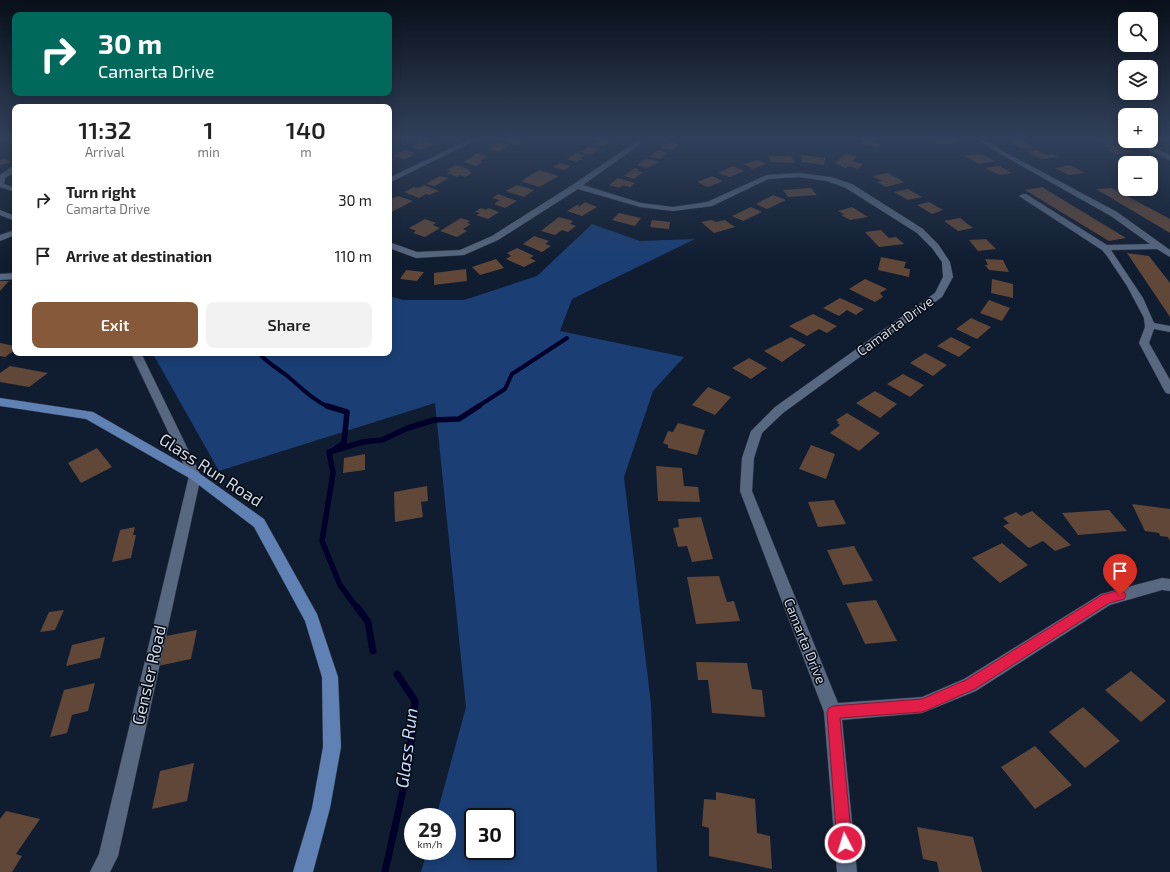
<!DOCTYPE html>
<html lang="en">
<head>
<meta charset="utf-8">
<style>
  :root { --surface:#fff; --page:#f2f2f2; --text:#222; --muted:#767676; --accent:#855939 }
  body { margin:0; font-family:"Exo 2",sans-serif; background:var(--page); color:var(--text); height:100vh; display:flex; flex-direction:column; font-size:15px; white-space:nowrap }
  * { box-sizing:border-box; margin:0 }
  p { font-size:13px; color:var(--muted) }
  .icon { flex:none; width:22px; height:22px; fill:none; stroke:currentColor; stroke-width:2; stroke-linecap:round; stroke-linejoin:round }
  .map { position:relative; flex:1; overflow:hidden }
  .side { position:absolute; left:12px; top:104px; width:380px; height:252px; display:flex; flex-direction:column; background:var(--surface); border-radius:8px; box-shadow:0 2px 10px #0003 }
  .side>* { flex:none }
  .guide { position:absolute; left:12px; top:12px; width:380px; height:84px; border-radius:8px; box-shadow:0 2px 10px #0003; background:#00695c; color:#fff; overflow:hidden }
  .fabs { position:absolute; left:1118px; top:12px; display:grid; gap:8px }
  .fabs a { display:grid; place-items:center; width:40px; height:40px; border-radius:8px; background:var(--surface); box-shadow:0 2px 10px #0003; font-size:20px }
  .speed { position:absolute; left:404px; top:808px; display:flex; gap:8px; font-size:20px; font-weight:700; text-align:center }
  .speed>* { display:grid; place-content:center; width:52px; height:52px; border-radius:50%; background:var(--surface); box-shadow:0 2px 10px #0003; line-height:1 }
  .speed small { font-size:10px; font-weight:400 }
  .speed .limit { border:2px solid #111; border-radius:6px; background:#fff; color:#111 }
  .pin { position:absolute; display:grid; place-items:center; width:34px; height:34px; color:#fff; margin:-41px -17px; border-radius:50% 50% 50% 0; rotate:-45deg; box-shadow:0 0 4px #0007 }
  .pin .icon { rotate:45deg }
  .me { position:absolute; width:44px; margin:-22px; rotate:355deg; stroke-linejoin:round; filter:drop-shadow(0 0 3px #0008) }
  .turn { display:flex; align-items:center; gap:14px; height:84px; padding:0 20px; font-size:18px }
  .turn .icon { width:52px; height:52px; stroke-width:2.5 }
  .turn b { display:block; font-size:28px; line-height:34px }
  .eta { display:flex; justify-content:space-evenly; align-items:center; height:68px; text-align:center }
  .eta b { font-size:24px; font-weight:600; line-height:28px }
  .action { display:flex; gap:8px; margin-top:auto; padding:8px 20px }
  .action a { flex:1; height:46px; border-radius:8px; background:var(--accent); color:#fff; font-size:16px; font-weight:600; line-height:46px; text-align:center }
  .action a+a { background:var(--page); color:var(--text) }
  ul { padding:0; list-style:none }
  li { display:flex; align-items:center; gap:12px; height:56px; padding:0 20px }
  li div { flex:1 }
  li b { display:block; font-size:15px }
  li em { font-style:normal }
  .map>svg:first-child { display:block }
  .forest { fill:#1b3f75; fill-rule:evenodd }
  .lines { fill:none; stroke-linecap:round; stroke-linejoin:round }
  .stream-far2 { stroke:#00002b; stroke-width:4 }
  .stream-far1 { stroke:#00002b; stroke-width:5.5 }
  .stream { stroke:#00002b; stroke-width:7 }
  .building { fill:#604737 }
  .minor-casing { stroke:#2e3545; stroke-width:1 }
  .major-casing { stroke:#2e3545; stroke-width:1 }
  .minor { fill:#586880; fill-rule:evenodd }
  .major { fill:#6081b3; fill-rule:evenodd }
  .route { fill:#e11d48; stroke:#92132f }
  .labels { text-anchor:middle; stroke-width:3; stroke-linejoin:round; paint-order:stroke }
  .street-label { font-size:14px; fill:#cfd8e6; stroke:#040810 }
  .near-street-label { font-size:17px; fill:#cfd8e6; stroke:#040810 }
  .near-water-label { font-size:18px; font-style:italic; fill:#c5dcfd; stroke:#040810 }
</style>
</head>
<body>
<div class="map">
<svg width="1170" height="872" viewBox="0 0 1170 872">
  <rect width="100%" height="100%" fill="#101d31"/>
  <path class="forest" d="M592,224l48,17 55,-2 -123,60 -12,32 124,26 -31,34 -29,86 27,227 6,168h-236l6,-21h20v-34h-11l30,-110 -31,-304 -216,68 -66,-117 236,-1v-57l14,4h61l73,-24zM473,817h34v34h-34z"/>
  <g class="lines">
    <path class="stream-far2" d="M259,353c8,10 17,14 27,22 14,11 26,25 43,32
      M477,407l28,-18 7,-15 55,-36"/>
    <path class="stream-far1" d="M327,406l20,6 -3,31 -9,6
      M329,452l34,-10 19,-2 26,-12 26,-8 25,-1 20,-13
      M329,452l4,21 -11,68 18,44 17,23"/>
    <path class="stream" d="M357,607l11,15 5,29
      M385,872l24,-109 6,-62 -18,-27"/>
  </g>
  <path class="building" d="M505,139h23l-11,6 -16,-4z
    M602,139h8l3,1 -3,1 2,1 -9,4 -10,-2z
    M932,139h27l2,1 -8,1 2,2 -17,1z
    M1020,139l9,6 5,2 -13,1 -13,-8z
    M1092,139h12l7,2 -13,1z
    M421,140l8,2 6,2 -14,6 -9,-3 8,-4 -4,-1z
    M866,140l16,5 -6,3 -15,-5z
    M500,142l10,3 -11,6 -10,-2z
    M669,142l10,2 -8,6 -10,-2z
    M1114,144l18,8 -16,2 -9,-4 5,-1 -8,-4z
    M589,147l10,2 -9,6 -10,-3z
    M405,150l10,3 -4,2 2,1 -10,3 -10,-3z
    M658,150l10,3 -8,6 -10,-2z
    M1037,150l9,5 6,-1 6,3 -17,2 -14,-7z
    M477,153l11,4 -8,4 3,1 -7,4 -13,-4z
    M577,153l8,2 -4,4h2l-7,3 -9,-3z
    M846,154l11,3 -5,4 11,3 -5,5 -10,-3 -2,2 -11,-5z
    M981,154l14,7 -16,3 -14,-8z
    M802,155l23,3 -1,7 -23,-3z
    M769,156h22l4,7 -24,-1z
    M5,159l6,3 -11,3v-5z
    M646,159l13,3 -12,6 -10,-3z
    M758,160l8,4 -14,5 -8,-5z
    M560,163l10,3 -3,3 -4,1 -10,-3z
    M456,165l15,5 -3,1 4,2 -7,4 -5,-2 -3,2 -10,-4 4,-2 -5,-1z
    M1070,165l15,8 -16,2 -14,-7z
    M733,166l11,5 -14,6 -12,-4z
    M999,166l13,7 -13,2 -14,-7z
    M635,168l4,1 -2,2 6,1 -9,7 -10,-3z
    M539,170l20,6 -20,11 -18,-6z
    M888,173l16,9 -18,5 -9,-5 5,-1 -10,-5z
    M440,176l9,2 -14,8 -9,-2z
    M712,176l11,5 -15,6 -11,-5z
    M618,178l17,5 -5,4 -7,-2 -4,3 -10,-3z
    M424,185l15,6 -10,4 -3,-1 -7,4 -15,-6 10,-5 4,1z
    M517,185l17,5 -10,7 -18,-6z
    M1042,187l84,51 -17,3 -84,-51z
    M811,188l6,7 -29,2 -5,-7z
    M1112,188l58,31v14l-74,-44z
    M908,189l14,8 -14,3 -14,-8z
    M498,194l19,7 -12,7 -11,-4 6,-4 -8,-2z
    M773,195l13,5 -19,9 -11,-5z
    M398,196l15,5 -24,12v-9l2,-1 -2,-1v-2z
    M585,202l12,5 -15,9 -15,-5 10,-6 3,1z
    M929,202l14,8 -11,4 -15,-9z
    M751,207l11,5 -19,9 -11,-5z
    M852,207l16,10 -18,3 -9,-5 3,-1 -6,-3z
    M481,208l5,2 2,-2 11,4 -11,7 -12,-4 4,-2 -5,-1z
    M619,213l22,5 -6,8 -23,-6z
    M559,217l14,4 -3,3 6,2 -8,6 -6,-2 -7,5 -14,-4z
    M461,218l9,3 -3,2 4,1 -8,5 4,2 -10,6 -17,-6z
    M960,218l13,10 -15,3 -14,-10z
    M425,219l11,4 -3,2 7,3 -15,9 -12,-4 3,-2 -7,-3z
    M652,220l18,2 -1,7 -19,-2z
    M711,220l5,2 9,-2 10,7 -21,6 -13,-11z
    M881,230l8,8 7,-1 8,7 -25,3 -14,-15z
    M534,236l15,5 -4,3 6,2 -9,6 -19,-8z
    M986,239l10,10 -18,2 -9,-11z
    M517,248l17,8 -4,2 6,3 -12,6 -18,-8 5,-3 -4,-3z
    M1127,253l22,3 21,27v34z
    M881,257l25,5 -2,6 6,1 -1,8 -31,-7z
    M496,259l8,9 -24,7 -8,-8z
    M985,259l18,1 6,12 -20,-2 -4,-5h3z
    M466,269l1,12 -33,4v-12z
    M406,270l18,2 -7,9 -17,-2z
    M865,279l22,10 -7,4 3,4 -8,5 -26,-13z
    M992,279l21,5v14l-22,-5z
    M0,281h9l-9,10z
    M840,298l24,11 -8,6 -9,-5 -8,6 -16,-8z
    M989,300l21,8 -8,13 -22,-8z
    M813,314l24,12 -10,7 -8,-4 -12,7 -18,-10z
    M971,318l20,9 -14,12 -21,-10z
    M791,337l15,8 -24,17 -18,-11z
    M951,337l20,10 -12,10 -22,-11z
    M0,343l15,3v4l-10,7 -5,-1z
    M925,353l22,12 -14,11 -23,-13z
    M749,358l18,10 -16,11 -19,-11z
    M10,366l38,7 -19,14 -29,-5v-9z
    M903,374l21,11 -14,12 -23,-13z
    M708,387l23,10 -16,18 -23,-10z
    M875,391l22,13 -17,14 -24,-15z
    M847,413l33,20 -21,18 -29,-18 10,-8 -3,-2 2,-1 -3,-2z
    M678,423l27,7 -8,25 -29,-7v-3l-5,-2 5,-12 5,1z
    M811,445l24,9 -9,25 -27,-10z
    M97,448l15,19 -31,16 -13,-20z
    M365,454v16l-22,3 1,-15z
    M656,466l26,2 2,18 14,1 2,15 -42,-1z
    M427,486l1,15 -7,1 2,15 -28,5 -1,-30z
    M834,500l12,24 -28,3 -10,-25z
    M1132,504l38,5v32l-2,-4 -8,-1 -1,-3 -14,-2z
    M1109,510l18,21 -49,4 -16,-22z
    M1032,511l39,34 -16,6 -12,-10 -14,7 -26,-22 6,-3 -6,-5 13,-6 5,4z
    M701,517l12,42 -21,3 -5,-16 -9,1 -5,-19 6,-1 -1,-8z
    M135,527l-2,8h3l-5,23 -19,4 8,-32z
    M1002,543l26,22 -28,18 -28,-25z
    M854,546l19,35 -30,4 -16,-35z
    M719,576l8,26 7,-1 6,20 -44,3 -9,-47z
    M876,600l21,41 -32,3 -19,-41z
    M64,610l-9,20 -15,2 9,-20z
    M197,630l-6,29 -33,7 8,-30z
    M105,637l-5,21 -34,8 6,-21z
    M696,662l51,1 5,26 10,1 3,27 -53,-4 -4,-33h-10z
    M1131,671l35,30 -25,21 -36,-32z
    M95,683l-7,28 -16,4 -5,18 -17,4 14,-47z
    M1083,707l37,34 -35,27 -36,-36z
    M1035,746l37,39 -37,24 -34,-42z
    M194,763l-7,38 -35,8 8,-38z
    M716,792l39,7 2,34 13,3 2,33 -63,-13v-28l-7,-2 2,-27 12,1z
    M6,811l34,8 -24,35 6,2 -10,16h-12v-53z
    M917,827l56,10 9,35h-43l-2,-10 -14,-3z"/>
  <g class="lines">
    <g class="minor-casing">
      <path id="minor" d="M470,139h8l-89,44v-5z
        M640,139h7l-64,46 58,18 32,4 34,-5 60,-27 32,-2 32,4 21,7 71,45 15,15 12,18 3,15 -11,20 -159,116 -21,20 -8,25 -2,33 86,212 84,-6 42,-18 137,-85 61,-16 8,1v12l-8,-1 -52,15 -134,86 -54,22 -80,7 15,152h-20l-13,-160 -84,-221 2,-33 9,-27 24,-24 160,-114 8,-16 -1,-15 -10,-14 -15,-15 -71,-45 -19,-7 -28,-4 -31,2 -56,27 -39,5 -33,-4 -62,-18 -80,51 -34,15 -48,3 -27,-10v-6l28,10 43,-2 32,-14 82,-52z
        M978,139h7l16,11 116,62 53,38v7l-13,-8 -46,1 32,48 11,25 16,3v6l-16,-3 -5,14 21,37v14l-4,-1 -2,-3 -25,-47 6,-16 -1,-9 -17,-32 -20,-30 -5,-6 -83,-54 4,-2h3l81,51 43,-1 -39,-28 -114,-64z
        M1129,141h9l32,14v5z
        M12,167h3v5l-10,6 -1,6 11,4v4l-15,-5v-12z
        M0,210l15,6v5l-15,-6z
        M15,230v5l-15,6v-6z
        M15,273v6l-15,1v-6z
        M131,353h10l60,123 -83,380 -8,16h-20l9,-18 90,-378z"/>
    </g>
    <g class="major-casing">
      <path id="major" d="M0,398l93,14 106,61 65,46 53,95 21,63 3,70 -11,61 -17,64h-20l19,-64 11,-61 -1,-70 -17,-56 -51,-94 -63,-48 -105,-60 -86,-13z"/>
    </g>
    <use href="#minor" class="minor"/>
    <use href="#major" class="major"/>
  </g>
  <linearGradient id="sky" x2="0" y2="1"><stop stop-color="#09101b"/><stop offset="0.53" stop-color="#31405a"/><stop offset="1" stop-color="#31405a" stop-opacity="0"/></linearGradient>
  <rect width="1170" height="261" fill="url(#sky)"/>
  <path class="route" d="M1120,590l4,2 2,3 -2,4 -15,4 -134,86 -48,21 -5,2 -82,6 12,125 -2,5 -5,2 -5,-2 -3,-5 -10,-131 2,-4 4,-2 89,-7 44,-19 136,-85z"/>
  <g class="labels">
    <g class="street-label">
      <text transform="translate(895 326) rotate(-36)" y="5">Camarta Drive</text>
      <text transform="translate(805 641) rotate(68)" y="5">Camarta Drive</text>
    </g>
    <g class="near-street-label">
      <text transform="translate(211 470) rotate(33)" y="6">Glass Run Road</text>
      <text transform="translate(149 675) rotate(-77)" y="6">Gensler Road</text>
    </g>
    <g class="near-water-label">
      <text transform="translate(407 748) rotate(-83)" y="6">Glass Run</text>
    </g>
  </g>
</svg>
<div class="fabs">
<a><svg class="icon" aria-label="search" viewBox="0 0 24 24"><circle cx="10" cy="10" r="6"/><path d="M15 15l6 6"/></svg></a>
<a><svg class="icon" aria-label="layers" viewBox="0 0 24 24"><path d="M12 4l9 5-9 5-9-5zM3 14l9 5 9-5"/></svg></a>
<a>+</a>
<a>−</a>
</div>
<div class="speed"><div>29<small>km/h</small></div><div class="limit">30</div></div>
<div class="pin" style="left:1120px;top:595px;background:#d93025"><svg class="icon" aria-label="arrive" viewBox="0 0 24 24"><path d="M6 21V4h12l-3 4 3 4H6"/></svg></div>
<svg class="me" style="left:845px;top:843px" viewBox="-20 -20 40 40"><circle r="17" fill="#e11d48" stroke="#fff" stroke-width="3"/><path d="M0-11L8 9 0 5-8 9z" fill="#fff"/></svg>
<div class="guide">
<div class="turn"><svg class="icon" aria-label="right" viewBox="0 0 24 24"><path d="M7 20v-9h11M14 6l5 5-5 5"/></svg><div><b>30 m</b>Camarta Drive</div></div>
</div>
<section class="side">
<div class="eta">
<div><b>11:32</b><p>Arrival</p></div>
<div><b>1</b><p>min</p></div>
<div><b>140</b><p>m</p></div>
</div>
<ul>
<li><svg class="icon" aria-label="right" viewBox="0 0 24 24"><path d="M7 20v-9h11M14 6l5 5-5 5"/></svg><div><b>Turn right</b><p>Camarta Drive</p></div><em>30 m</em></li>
<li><svg class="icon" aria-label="arrive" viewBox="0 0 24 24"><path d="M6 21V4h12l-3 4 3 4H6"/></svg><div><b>Arrive at destination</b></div><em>110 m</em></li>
</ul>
<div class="action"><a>Exit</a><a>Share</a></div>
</section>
</div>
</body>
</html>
